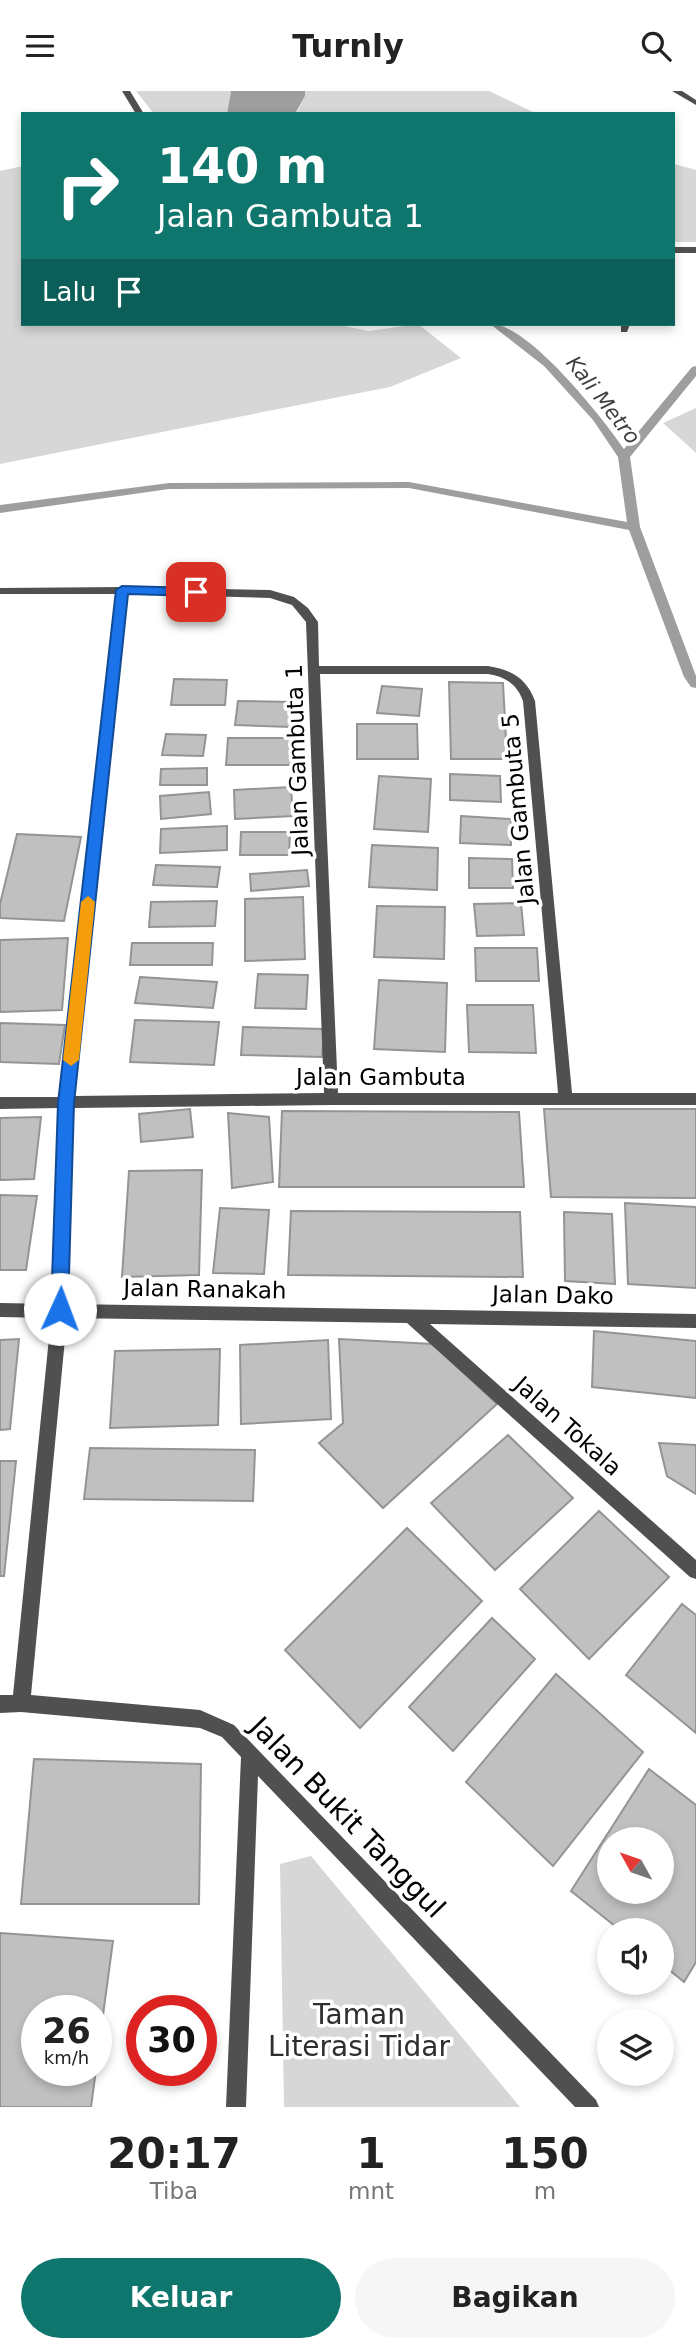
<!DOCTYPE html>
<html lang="id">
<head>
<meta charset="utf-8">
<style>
  :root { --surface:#fff; --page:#f6f6f6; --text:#222; --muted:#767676; --accent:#0f766e }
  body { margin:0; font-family:"DejaVu Sans",sans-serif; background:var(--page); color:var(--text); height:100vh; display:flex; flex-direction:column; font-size:26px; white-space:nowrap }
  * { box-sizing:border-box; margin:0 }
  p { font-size:23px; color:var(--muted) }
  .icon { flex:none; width:38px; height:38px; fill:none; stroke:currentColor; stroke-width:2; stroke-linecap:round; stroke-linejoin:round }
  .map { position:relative; height:2016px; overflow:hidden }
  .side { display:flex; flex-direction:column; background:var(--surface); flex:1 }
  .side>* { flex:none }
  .banner { position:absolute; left:21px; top:21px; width:654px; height:214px; border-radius:0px; box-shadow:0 4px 10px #0003; background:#0f766e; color:#fff; overflow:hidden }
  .needle { width:46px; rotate:310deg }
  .controls { position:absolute; left:597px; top:1736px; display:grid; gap:14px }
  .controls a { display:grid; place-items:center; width:77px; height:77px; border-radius:50%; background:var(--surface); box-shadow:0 4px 10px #0003; font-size:35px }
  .speed { position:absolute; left:21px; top:1904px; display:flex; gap:14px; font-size:35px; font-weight:700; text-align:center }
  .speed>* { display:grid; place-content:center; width:91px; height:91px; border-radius:50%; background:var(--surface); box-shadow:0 4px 10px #0003; line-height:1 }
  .speed small { font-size:18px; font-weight:400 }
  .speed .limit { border:10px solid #d22; background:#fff; color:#111 }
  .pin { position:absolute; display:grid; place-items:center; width:60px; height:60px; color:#fff; margin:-30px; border-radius:14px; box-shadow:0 4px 10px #0006 }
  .me { position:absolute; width:77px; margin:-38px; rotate:2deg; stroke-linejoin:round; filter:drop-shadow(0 0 5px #0008) }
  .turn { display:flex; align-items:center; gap:24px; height:147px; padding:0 21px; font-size:32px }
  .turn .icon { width:91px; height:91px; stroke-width:2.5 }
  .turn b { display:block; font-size:49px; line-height:60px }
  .then { display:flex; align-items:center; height:66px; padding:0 21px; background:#0003; gap:14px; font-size:26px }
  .eta { display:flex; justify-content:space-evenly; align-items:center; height:119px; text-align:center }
  .eta b { font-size:42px; font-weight:800; line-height:49px }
  .action { display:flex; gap:14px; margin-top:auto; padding:14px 21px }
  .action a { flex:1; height:80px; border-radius:42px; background:var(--accent); color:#fff; font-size:28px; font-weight:800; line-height:80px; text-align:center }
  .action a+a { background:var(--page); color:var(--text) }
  header { display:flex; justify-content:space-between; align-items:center; height:91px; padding:0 21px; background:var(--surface); font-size:32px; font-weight:800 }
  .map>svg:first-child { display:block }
  .green { fill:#d7d7d7 }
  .water { fill:#9e9e9e }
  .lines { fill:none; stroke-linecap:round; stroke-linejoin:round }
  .stream { fill:#9e9e9e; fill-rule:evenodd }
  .building { fill:#c0c0c0; stroke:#949494; stroke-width:2; fill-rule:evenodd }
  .lane { fill:#505050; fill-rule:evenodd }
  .street { fill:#505050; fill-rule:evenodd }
  .route { fill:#1a73e8; stroke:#114b97; stroke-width:2 }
  .slow { fill:#f59e0b }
  .labels { text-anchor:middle; stroke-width:7; stroke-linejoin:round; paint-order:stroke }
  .far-water-label { font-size:21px; font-style:italic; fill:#3f3f3f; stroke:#fff }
  .street-label { font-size:23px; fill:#000; stroke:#fff }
  .near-street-label { font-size:28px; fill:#000; stroke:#fff }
  .near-park-label { font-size:28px; fill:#2e2e2e; stroke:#fff }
</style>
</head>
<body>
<header><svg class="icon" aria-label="menu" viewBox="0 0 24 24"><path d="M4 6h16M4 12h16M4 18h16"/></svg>Turnly<svg class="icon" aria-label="search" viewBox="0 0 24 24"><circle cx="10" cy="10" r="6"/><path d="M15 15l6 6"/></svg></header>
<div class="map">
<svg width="696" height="2016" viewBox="0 0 696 2016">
  <rect width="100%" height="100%" fill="#fff"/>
  <path class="green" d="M136,0h95l-4,23h-73z
    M305,0h184l48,23h-241l9,-18z
    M674,73l22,6v72h-22z
    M23,75v158h312l34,7 49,-7 43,34 -71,29 -390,77v-293z
    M696,317v45l-33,-30z
    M311,1765l209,251h-236l-4,-243z"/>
  <path class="water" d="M231,0h74v5l-10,18h-68z"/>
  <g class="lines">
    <path class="stream" d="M490,233c37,-2 113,94 134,125l68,-82 4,-1v10l-66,81 10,70 56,149v12l-5,-1 -7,-10 -55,-147 -220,-42 -240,1 -169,24v-8l169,-22 240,-1 218,40 -9,-65 -25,-37 -49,-54z"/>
  </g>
  <path class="building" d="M174,588l53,1 -2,25h-54z
    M449,591l54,1 4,76h-56z
    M382,595l40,3 -3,27 -42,-3z
    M238,610l56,1 -3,25 -56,-2z
    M357,633h60l1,35h-61z
    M166,643l40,1 -3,21 -41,-1z
    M228,647h67l-1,27h-68z
    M207,677v17h-47l1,-16z
    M450,683l50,2 1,26 -51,-2z
    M379,685l52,3 -3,53 -54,-3z
    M291,696l2,29 -58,3 -1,-29z
    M209,701l2,22 -50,5 -1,-23z
    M461,725l50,3v26l-51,-2z
    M227,735v24l-67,3 1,-24z
    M241,741h49l-1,23h-49z
    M17,743l64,3 -17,84 -64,-3v-14z
    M372,754l66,3 -1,42 -68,-3z
    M469,767l43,1 1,29h-44z
    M156,774l64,2 -3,20 -64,-2z
    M307,779l2,16 -58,5 -1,-17z
    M303,806l2,62 -60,2v-62z
    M217,810l-2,25 -66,1 2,-25z
    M521,812l3,32 -47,1 -3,-32z
    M377,815l68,1 -1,52 -70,-2z
    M68,847l-6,72 -62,2v-72z
    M132,852h81l-1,22h-82z
    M475,857h62l2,33h-63z
    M258,883l50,1 -2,34 -51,-1z
    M140,886l77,5 -4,26 -78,-5z
    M379,889l68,3 -2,69 -71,-3z
    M467,914h66l3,48 -67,-1z
    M135,929l84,2 -5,43 -84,-3z
    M0,932l65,2 -6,39 -59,-2z
    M243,936l81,2 -2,28 -81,-2z
    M190,1018l3,28 -52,5 -2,-28z
    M544,1018h152v89l-145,-1z
    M282,1020l237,1 5,75h-245z
    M228,1022l41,4 4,65 -41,6z
    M41,1026l-7,62 -34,1v-62z
    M202,1079l-3,105 -77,2 7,-106z
    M0,1104l37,1 -11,74h-26z
    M625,1112l71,4v81l-68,-4z
    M220,1117l49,2 -5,64 -51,-1z
    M291,1120l229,1 3,65 -235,-2z
    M564,1121l48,2 3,70 -50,-3z
    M594,1240l102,10v57l-104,-11z
    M19,1248l-9,90 -10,1v-90z
    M339,1248l94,5 64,60 -114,104 -64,-65 24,-20z
    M328,1249l3,79 -90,5 -1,-79z
    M220,1258l-2,76 -108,3 5,-77z
    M508,1344l65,63 -78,72 -64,-67z
    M659,1352l37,2v49l-29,-18z
    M90,1357l165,2 -2,51 -169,-2z
    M0,1370h16l-12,115h-4z
    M599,1420l70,66 -80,82 -69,-70z
    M407,1437l75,73 -122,127 -75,-78z
    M682,1513l14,11v118l-70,-58z
    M492,1527l43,41 -82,92 -44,-44z
    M556,1583l87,78 -90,114 -87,-84z
    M34,1668l167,5 -2,140h-178z
    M649,1678l47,36v157l-12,20 -22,-18v-34h-42l-49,-39zM609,1748h53v53h-53z
    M0,1842l113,8 -17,126v-56h-59v59h59l-5,37h-91z"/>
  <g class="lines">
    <path class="lane" d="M621,233h9l-3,8h-6z"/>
    <path class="street" d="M122,0h8l14,23h-8z
      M672,0h10l14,9v5z
      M674,156h22v6h-22z
      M122,496l148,3 24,7 14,11 10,14 1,44h169c24,4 38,12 47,35l37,392h124v12h-365l-258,3 -5,196 628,10v14l-266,-4 266,236v19l-6,-2 -283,-254 -340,-5 -36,377 169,15 34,15 362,375 3,7h-24l-317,-331 -12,331h-20l15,-350 -19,-20 -22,-9 -179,-16 -21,1v-18h13l38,-377 -51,-1v-14l53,1 6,-196 -59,1v-12h60l56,-503h-116v-6zM127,503l143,4 22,7 14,17 18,471 -250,3zM320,583h168c18,3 29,10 35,27l35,392h-220z"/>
  </g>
  <path class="route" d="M122,495l74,2 6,4 -6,4 -68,-2 -54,509 -6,206 -2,5 -6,3 -7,-3 -2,-5 7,-206 58,-513z"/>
  <path class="slow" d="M88,805l7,6 -16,158 -8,6 -8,-6 18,-158z"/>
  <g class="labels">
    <g class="far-water-label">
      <text transform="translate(603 309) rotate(52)" y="7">Kali Metro</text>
    </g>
    <g class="street-label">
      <text transform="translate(297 669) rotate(-92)" y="8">Jalan Gambuta 1</text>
      <text transform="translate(518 718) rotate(-95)" y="8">Jalan Gambuta 5</text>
      <text x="381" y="994">Jalan Gambuta</text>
      <text transform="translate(205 1198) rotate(1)" y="8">Jalan Ranakah</text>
      <text transform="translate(553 1204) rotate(1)" y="8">Jalan Dako</text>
      <text transform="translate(568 1335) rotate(42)" y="8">Jalan Tokala</text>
    </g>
    <g class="near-street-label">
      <text transform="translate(348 1726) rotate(46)" y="10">Jalan Bukit Tanggul</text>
    </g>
    <g class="near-park-label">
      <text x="359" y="1933">Taman<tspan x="359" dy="32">Literasi Tidar</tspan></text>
    </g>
  </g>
</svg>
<div class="controls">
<a><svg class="needle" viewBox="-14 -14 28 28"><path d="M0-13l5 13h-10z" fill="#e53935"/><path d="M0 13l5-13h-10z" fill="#767676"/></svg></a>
<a><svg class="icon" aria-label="sound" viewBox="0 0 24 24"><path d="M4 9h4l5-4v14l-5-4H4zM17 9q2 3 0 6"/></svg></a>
<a><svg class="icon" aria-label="layers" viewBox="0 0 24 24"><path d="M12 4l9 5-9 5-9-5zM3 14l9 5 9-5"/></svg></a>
</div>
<div class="speed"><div>26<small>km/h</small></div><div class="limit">30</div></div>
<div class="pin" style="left:196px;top:501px;background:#d93025"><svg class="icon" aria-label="arrive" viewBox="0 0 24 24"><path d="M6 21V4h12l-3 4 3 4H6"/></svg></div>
<svg class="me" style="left:60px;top:1218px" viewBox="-20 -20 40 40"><circle r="19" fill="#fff"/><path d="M0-13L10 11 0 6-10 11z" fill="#1a73e8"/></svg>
<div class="banner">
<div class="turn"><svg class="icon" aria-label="right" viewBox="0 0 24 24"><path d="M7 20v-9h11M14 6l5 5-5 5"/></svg><div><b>140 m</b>Jalan Gambuta 1</div></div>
<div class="then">Lalu<svg class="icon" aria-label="arrive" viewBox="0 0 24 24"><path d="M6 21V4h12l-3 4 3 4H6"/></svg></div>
</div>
</div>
<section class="side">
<div class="eta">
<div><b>20:17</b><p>Tiba</p></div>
<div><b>1</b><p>mnt</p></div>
<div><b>150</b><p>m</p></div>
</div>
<div class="action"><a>Keluar</a><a>Bagikan</a></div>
</section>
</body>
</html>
